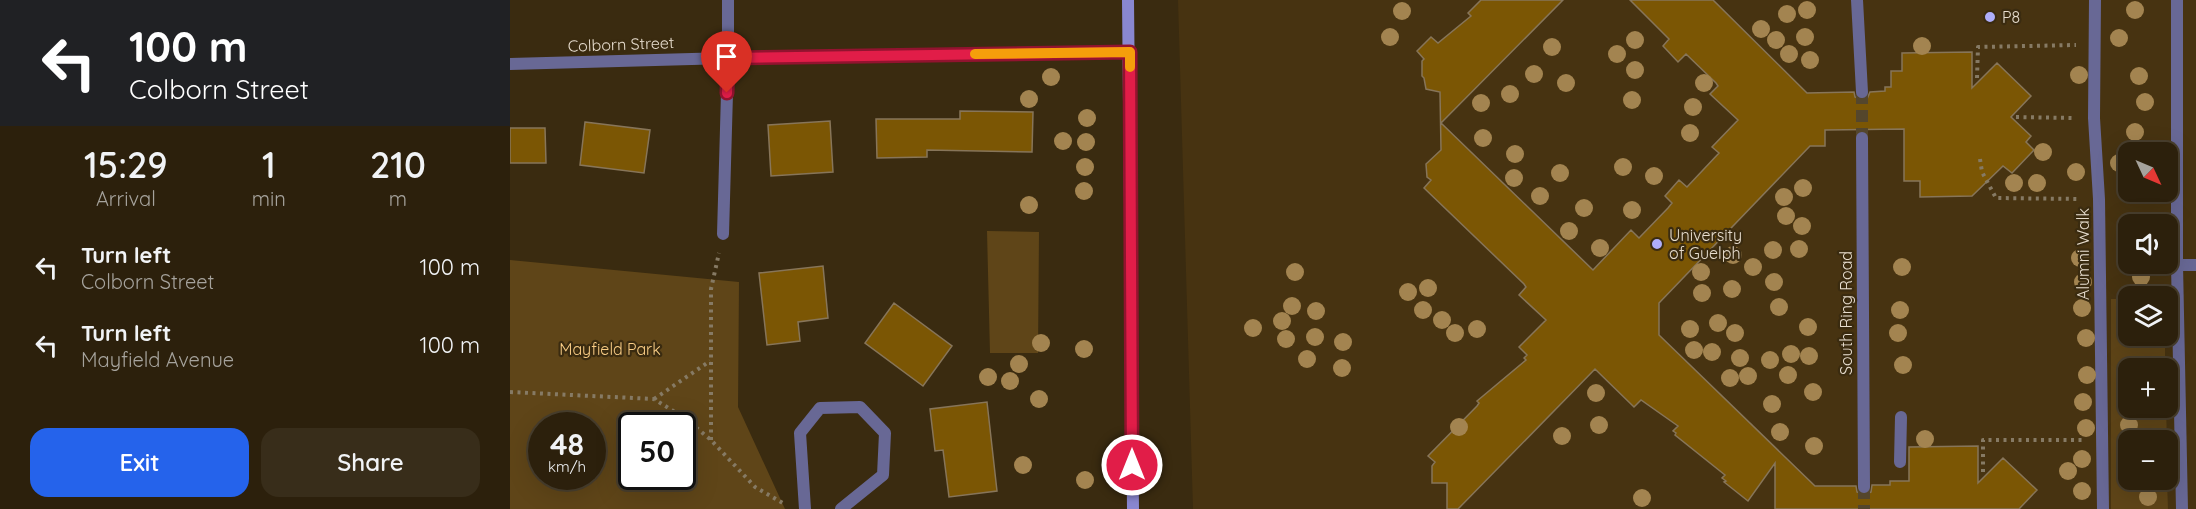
<!DOCTYPE html>
<html lang="en">
<head>
<meta charset="utf-8">
<style>
  :root { --surface:#2c200c; --page:#382d1a; --text:#f1f3f6; --muted:#a6a39d; --line:#483e2d; --accent:#2563eb }
  body { margin:0; font-family:Quicksand,sans-serif; background:var(--page); color:var(--text); height:100vh; display:flex; flex-direction:column; font-size:22px; white-space:nowrap }
  * { box-sizing:border-box; margin:0 }
  p { font-size:20px; color:var(--muted) }
  .icon { flex:none; width:33px; height:33px; fill:none; stroke:currentColor; stroke-width:2; stroke-linecap:round; stroke-linejoin:round }
  .map { position:relative; flex:1; overflow:hidden }
  .details { display:flex; flex-direction:column; background:var(--surface); width:510px }
  .details>* { flex:none }
  .top-card { background:#202124; color:#fff; overflow:hidden }
  .needle { width:39px; rotate:134deg }
  .fabs { position:absolute; left:1608px; top:142px; display:grid; gap:12px }
  .fabs a { display:grid; place-items:center; width:60px; height:60px; border-radius:12px; background:var(--surface); box-shadow:0 6px 24px #0002,0 0 0 2px var(--line); font-size:30px }
  .speed { position:absolute; left:18px; top:412px; display:flex; gap:12px; font-size:30px; font-weight:700; text-align:center }
  .speed>* { display:grid; place-content:center; width:78px; height:78px; border-radius:50%; background:var(--surface); box-shadow:0 6px 24px #0002,0 0 0 2px var(--line); line-height:1 }
  .speed small { font-size:15px; font-weight:400 }
  .speed .limit { border:3px solid #111; border-radius:9px; background:#fff; color:#111 }
  .pin { position:absolute; display:grid; place-items:center; width:51px; height:51px; color:#fff; margin:-62px -26px; border-radius:50% 50% 50% 0; rotate:-45deg; box-shadow:0 0 6px #0007 }
  .pin .icon { rotate:45deg }
  .me { position:absolute; width:66px; margin:-33px; rotate:0deg; stroke-linejoin:round; filter:drop-shadow(0 0 4px #0008) }
  .turn { display:flex; align-items:center; gap:21px; height:126px; padding:0 30px; font-size:27px }
  .turn .icon { width:78px; height:78px; stroke-width:2.5 }
  .turn b { display:block; font-size:42px; line-height:51px }
  .eta { display:flex; justify-content:space-evenly; align-items:center; height:102px; text-align:center }
  .eta b { font-size:36px; font-weight:600; line-height:42px }
  .cta { display:flex; gap:12px; margin-top:auto; padding:12px 30px }
  .cta a { flex:1; height:69px; border-radius:18px; background:var(--accent); color:#fff; font-size:24px; font-weight:600; line-height:69px; text-align:center }
  .cta a+a { background:var(--page); color:var(--text) }
  ul { padding:0; list-style:none }
  li { display:flex; align-items:center; gap:18px; height:78px; padding:0 30px }
  li div { flex:1 }
  li b { display:block; font-size:22px }
  li em { font-style:normal }
  main { display:flex; flex:1; min-height:0 }
  .map>svg:first-child { display:block }
  .built { fill:#473311; fill-rule:evenodd }
  .green { fill:#5f4518; fill-rule:evenodd }
  .building { fill:#7b5604; stroke:#877559; stroke-width:1.5 }
  .lines { fill:none; stroke-linecap:round; stroke-linejoin:round }
  .minor-tunnel { stroke:#54462c; stroke-width:12; stroke-dasharray:12 6; stroke-linecap:butt }
  .path { stroke:#867a64; stroke-width:4; stroke-dasharray:3 4.5; stroke-linecap:butt }
  .service { stroke:#686895; stroke-width:12 }
  .pedestrian { stroke:#686895; stroke-width:12 }
  .minor { stroke:#686895; stroke-width:12 }
  .secondary { stroke:#8987d0; stroke-width:12 }
  .tree { fill:#a38450 }
  .route-casing { stroke:#92132f; stroke-width:15 }
  .route { stroke:#e11d48; stroke-width:10 }
  .slow { stroke:#f59e0b; stroke-width:10 }
  .poi-dot { fill:#afaefa; stroke:#3a2b10; stroke-width:2 }
  .labels { text-anchor:middle; stroke-width:4.5; stroke-linejoin:round; paint-order:stroke }
  .poi-label { font-size:16px; fill:#e7ddce; stroke:#3a2b10; text-anchor:start }
  .street-label { font-size:16px; fill:#e7ddce; stroke:#3a2b10 }
  .park-label { font-size:16px; fill:#f9cd85; stroke:#3a2b10 }
</style>
</head>
<body>
<main>
<section class="details">
<div class="top-card">
<div class="turn"><svg class="icon" aria-label="left" viewBox="0 0 24 24"><path d="M17 20v-9H6M10 6l-5 5 5 5"/></svg><div><b>100 m</b>Colborn Street</div></div>
</div>
<div class="eta">
<div><b>15:29</b><p>Arrival</p></div>
<div><b>1</b><p>min</p></div>
<div><b>210</b><p>m</p></div>
</div>
<ul>
<li><svg class="icon" aria-label="left" viewBox="0 0 24 24"><path d="M17 20v-9H6M10 6l-5 5 5 5"/></svg><div><b>Turn left</b><p>Colborn Street</p></div><em>100 m</em></li>
<li><svg class="icon" aria-label="left" viewBox="0 0 24 24"><path d="M17 20v-9H6M10 6l-5 5 5 5"/></svg><div><b>Turn left</b><p>Mayfield Avenue</p></div><em>100 m</em></li>
</ul>
<div class="cta"><a>Exit</a><a>Share</a></div>
</section>
<div class="map">
<svg width="1686" height="509" viewBox="0 0 1686 509">
  <rect width="100%" height="100%" fill="#3a2b10"/>
  <path class="built" d="M668,0h1018v509h-1003zM1618,153h40v39h-40zM1618,225h40v39h-40zM1618,297h40v39h-40zM1618,369h40v39h-40zM1618,441h40v39h-40z"/>
  <path class="green" d="M477,231l52,1 -1,121h-48z
    M0,260l229,22 -1,125 47,102h-275zM32,426h50v51h-50zM122,426h50v51h-50z
    M1601,299h17v37h37v33h-37v39h38l1,33h-39v39h39l1,29h-57z"/>
  <path class="building" d="M971,0h82l-122,123 152,147 38,-40 8,8 29,-30 4,-5 -7,-7 14,-16 8,7 32,-34 -7,-6 26,-27 -28,-26 8,-8 -2,-3 -30,-29 -8,8 -15,-16 6,-7 -39,-39h83l94,93 47,-1 1,5 7,3 5,-1 3,-7 15,-1v-4h6v-16h11v-18l70,-1v36l25,-25 34,33 -20,21 20,19 -5,6 8,8 -22,23 -9,-7 -31,30 -52,1v-16h-16v-52l-79,1v16h-15l-151,157v32l156,151h41l1,6 8,3 6,-3 1,-7h18v-4h19v-34l69,-1v37l25,-25 34,32 -18,19h-244v-46l-27,38 -24,-19 2,-1 -4,-3 3,-3 -50,-40 1,-2 -3,-2 5,-5 -37,-26 -7,7 -39,-38 -137,140h-11v-26h-15v-17l3,-4 -7,-6 49,-50 2,-3 -2,-2 49,-41 -2,-2 3,-3 -8,-8 27,-27 -27,-25 7,-8 -2,-3 -100,-96 7,-8 -4,-3 -1,-13 15,-14 -1,-58 -14,-3 -2,-11 -2,-2v-15l2,-2 -7,-8 14,-14 7,6 33,-27 -3,-3z
    M450,111l73,1 -1,40 -105,-2v7l-50,1 -1,-39h84z
    M320,121l3,51 -62,4 -3,-51z
    M75,122l65,8 -6,43 -64,-8z
    M0,128h35l1,35h-36z
    M313,266l5,52 -30,4 2,19 -33,4 -8,-72z
    M384,303l58,43 -29,40 -58,-43z
    M477,402l10,89 -48,6 -6,-47 -8,1 -5,-42z"/>
  <g class="lines">
    <path class="minor-tunnel" d="M1352,92v46
      M1354,487v22"/>
    <path class="path" d="M1467,78l1,-31 98,-2
      M1506,117l59,1
      M1470,159l2,13 14,26 84,1
      M0,392l144,7 32,20 25,21 44,47 31,18
      M144,399l56,-38
      M201,440v-151l8,-36
      M1473,472v-32h101"/>
    <path class="service" d="M1390,462l1,-45"/>
    <path class="pedestrian" d="M1585,0l-1,118 5,81 4,310"/>
    <path class="minor" d="M1347,0l5,92
      M1667,0v265l5,244
      M0,64l218,-6 402,-6
      M1352,138l2,349
      M213,234l5,-176v-58
      M1667,265h19
      M295,509l-5,-76 20,-25 40,-1 25,26 -2,42 -42,34"/>
    <path class="secondary" d="M618,0l5,509"/>
  </g>
  <g class="tree">
    <circle cx="1297" cy="10" r="9"/>
    <circle cx="1625" cy="10" r="9"/>
    <circle cx="892" cy="11" r="9"/>
    <circle cx="1277" cy="14" r="9"/>
    <circle cx="1251" cy="29" r="9"/>
    <circle cx="880" cy="37" r="9"/>
    <circle cx="1295" cy="37" r="9"/>
    <circle cx="1609" cy="38" r="9"/>
    <circle cx="1125" cy="40" r="9"/>
    <circle cx="1266" cy="40" r="9"/>
    <circle cx="1412" cy="46" r="9"/>
    <circle cx="1042" cy="47" r="9"/>
    <circle cx="1107" cy="54" r="9"/>
    <circle cx="1279" cy="54" r="9"/>
    <circle cx="1300" cy="60" r="9"/>
    <circle cx="1125" cy="70" r="9"/>
    <circle cx="1024" cy="74" r="9"/>
    <circle cx="1569" cy="75" r="9"/>
    <circle cx="1629" cy="76" r="9"/>
    <circle cx="541" cy="77" r="9"/>
    <circle cx="1056" cy="83" r="9"/>
    <circle cx="1194" cy="83" r="9"/>
    <circle cx="1000" cy="94" r="9"/>
    <circle cx="519" cy="99" r="9"/>
    <circle cx="1122" cy="100" r="9"/>
    <circle cx="1635" cy="102" r="9"/>
    <circle cx="971" cy="103" r="9"/>
    <circle cx="1183" cy="107" r="9"/>
    <circle cx="577" cy="118" r="9"/>
    <circle cx="1625" cy="132" r="9"/>
    <circle cx="1180" cy="133" r="9"/>
    <circle cx="973" cy="138" r="9"/>
    <circle cx="553" cy="141" r="9"/>
    <circle cx="576" cy="142" r="9"/>
    <circle cx="1533" cy="152" r="9"/>
    <circle cx="1005" cy="154" r="9"/>
    <circle cx="1609" cy="163" r="9"/>
    <circle cx="575" cy="167" r="9"/>
    <circle cx="1113" cy="167" r="9"/>
    <circle cx="1566" cy="172" r="9"/>
    <circle cx="1050" cy="173" r="9"/>
    <circle cx="1144" cy="176" r="9"/>
    <circle cx="1004" cy="178" r="9"/>
    <circle cx="1504" cy="183" r="9"/>
    <circle cx="1527" cy="183" r="9"/>
    <circle cx="1293" cy="188" r="9"/>
    <circle cx="574" cy="191" r="9"/>
    <circle cx="1030" cy="196" r="9"/>
    <circle cx="1274" cy="197" r="9"/>
    <circle cx="519" cy="205" r="9"/>
    <circle cx="1074" cy="208" r="9"/>
    <circle cx="1122" cy="210" r="9"/>
    <circle cx="1276" cy="216" r="9"/>
    <circle cx="1292" cy="226" r="9"/>
    <circle cx="1059" cy="231" r="9"/>
    <circle cx="1090" cy="248" r="9"/>
    <circle cx="1289" cy="249" r="9"/>
    <circle cx="1263" cy="250" r="9"/>
    <circle cx="1223" cy="255" r="9"/>
    <circle cx="1570" cy="258" r="9"/>
    <circle cx="1243" cy="267" r="9"/>
    <circle cx="1392" cy="267" r="9"/>
    <circle cx="785" cy="272" r="9"/>
    <circle cx="1191" cy="272" r="9"/>
    <circle cx="1631" cy="277" r="9"/>
    <circle cx="1264" cy="282" r="9"/>
    <circle cx="1573" cy="282" r="9"/>
    <circle cx="918" cy="288" r="9"/>
    <circle cx="1222" cy="289" r="9"/>
    <circle cx="898" cy="292" r="9"/>
    <circle cx="1192" cy="293" r="9"/>
    <circle cx="782" cy="306" r="9"/>
    <circle cx="1269" cy="307" r="9"/>
    <circle cx="1572" cy="308" r="9"/>
    <circle cx="913" cy="310" r="9"/>
    <circle cx="1390" cy="310" r="9"/>
    <circle cx="806" cy="311" r="9"/>
    <circle cx="932" cy="320" r="9"/>
    <circle cx="772" cy="321" r="9"/>
    <circle cx="1208" cy="323" r="9"/>
    <circle cx="1298" cy="327" r="9"/>
    <circle cx="743" cy="328" r="9"/>
    <circle cx="967" cy="329" r="9"/>
    <circle cx="1180" cy="329" r="9"/>
    <circle cx="945" cy="333" r="9"/>
    <circle cx="1225" cy="333" r="9"/>
    <circle cx="1388" cy="333" r="9"/>
    <circle cx="805" cy="337" r="9"/>
    <circle cx="1576" cy="338" r="9"/>
    <circle cx="776" cy="339" r="9"/>
    <circle cx="833" cy="342" r="9"/>
    <circle cx="531" cy="343" r="9"/>
    <circle cx="574" cy="349" r="9"/>
    <circle cx="1184" cy="350" r="9"/>
    <circle cx="1202" cy="352" r="9"/>
    <circle cx="1281" cy="354" r="9"/>
    <circle cx="1299" cy="356" r="9"/>
    <circle cx="1230" cy="358" r="9"/>
    <circle cx="797" cy="359" r="9"/>
    <circle cx="1260" cy="360" r="9"/>
    <circle cx="509" cy="364" r="9"/>
    <circle cx="1393" cy="365" r="9"/>
    <circle cx="832" cy="368" r="9"/>
    <circle cx="1278" cy="375" r="9"/>
    <circle cx="1577" cy="375" r="9"/>
    <circle cx="1238" cy="376" r="9"/>
    <circle cx="478" cy="377" r="9"/>
    <circle cx="1220" cy="378" r="9"/>
    <circle cx="500" cy="381" r="9"/>
    <circle cx="1303" cy="392" r="9"/>
    <circle cx="1086" cy="393" r="9"/>
    <circle cx="529" cy="399" r="9"/>
    <circle cx="1573" cy="402" r="9"/>
    <circle cx="1262" cy="404" r="9"/>
    <circle cx="1089" cy="425" r="9"/>
    <circle cx="1619" cy="425" r="9"/>
    <circle cx="949" cy="427" r="9"/>
    <circle cx="1576" cy="428" r="9"/>
    <circle cx="1270" cy="432" r="9"/>
    <circle cx="1052" cy="436" r="9"/>
    <circle cx="1415" cy="439" r="9"/>
    <circle cx="1304" cy="446" r="9"/>
    <circle cx="1572" cy="459" r="9"/>
    <circle cx="513" cy="465" r="9"/>
    <circle cx="1558" cy="471" r="9"/>
    <circle cx="575" cy="480" r="9"/>
    <circle cx="1572" cy="491" r="9"/>
    <circle cx="1638" cy="497" r="9"/>
    <circle cx="1132" cy="498" r="9"/>
  </g>
  <g class="lines">
    <g class="route-casing">
      <path id="route" d="M217,93l1,-35 402,-6 2,413"/>
    </g>
    <use href="#route" class="route"/>
    <path class="slow" d="M465,54l155,-2v15"/>
  </g>
  <g class="poi-dot">
    <circle cx="1480" cy="17" r="6"/>
    <circle cx="1147" cy="244" r="6"/>
  </g>
  <g class="labels">
    <g class="poi-label">
      <text x="1492" y="23">P8</text>
      <text x="1159" y="241">University<tspan x="1159" dy="18">of Guelph</tspan></text>
    </g>
    <g class="street-label">
      <text transform="translate(111 44) rotate(-2)" y="6">Colborn Street</text>
      <text transform="translate(1573 254) rotate(-90)" y="6">Alumni Walk</text>
      <text transform="translate(1336 313) rotate(-90)" y="6">South Ring Road</text>
    </g>
    <g class="park-label">
      <text x="100" y="355">Mayfield Park</text>
    </g>
  </g>
</svg>
<div class="fabs">
<a><svg class="needle" viewBox="-14 -14 28 28"><path d="M0-13l5 13h-10z" fill="#e53935"/><path d="M0 13l5-13h-10z" fill="#a6a39d"/></svg></a>
<a><svg class="icon" aria-label="sound" viewBox="0 0 24 24"><path d="M4 9h4l5-4v14l-5-4H4zM17 9q2 3 0 6"/></svg></a>
<a><svg class="icon" aria-label="layers" viewBox="0 0 24 24"><path d="M12 4l9 5-9 5-9-5zM3 14l9 5 9-5"/></svg></a>
<a>+</a>
<a>−</a>
</div>
<div class="speed"><div>48<small>km/h</small></div><div class="limit">50</div></div>
<div class="pin" style="left:217px;top:93px;background:#d93025"><svg class="icon" aria-label="arrive" viewBox="0 0 24 24"><path d="M6 21V4h12l-3 4 3 4H6"/></svg></div>
<svg class="me" style="left:622px;top:465px" viewBox="-20 -20 40 40"><circle r="17" fill="#e11d48" stroke="#fff" stroke-width="3"/><path d="M0-11L8 9 0 5-8 9z" fill="#fff"/></svg>
</div>
</main>
</body>
</html>
